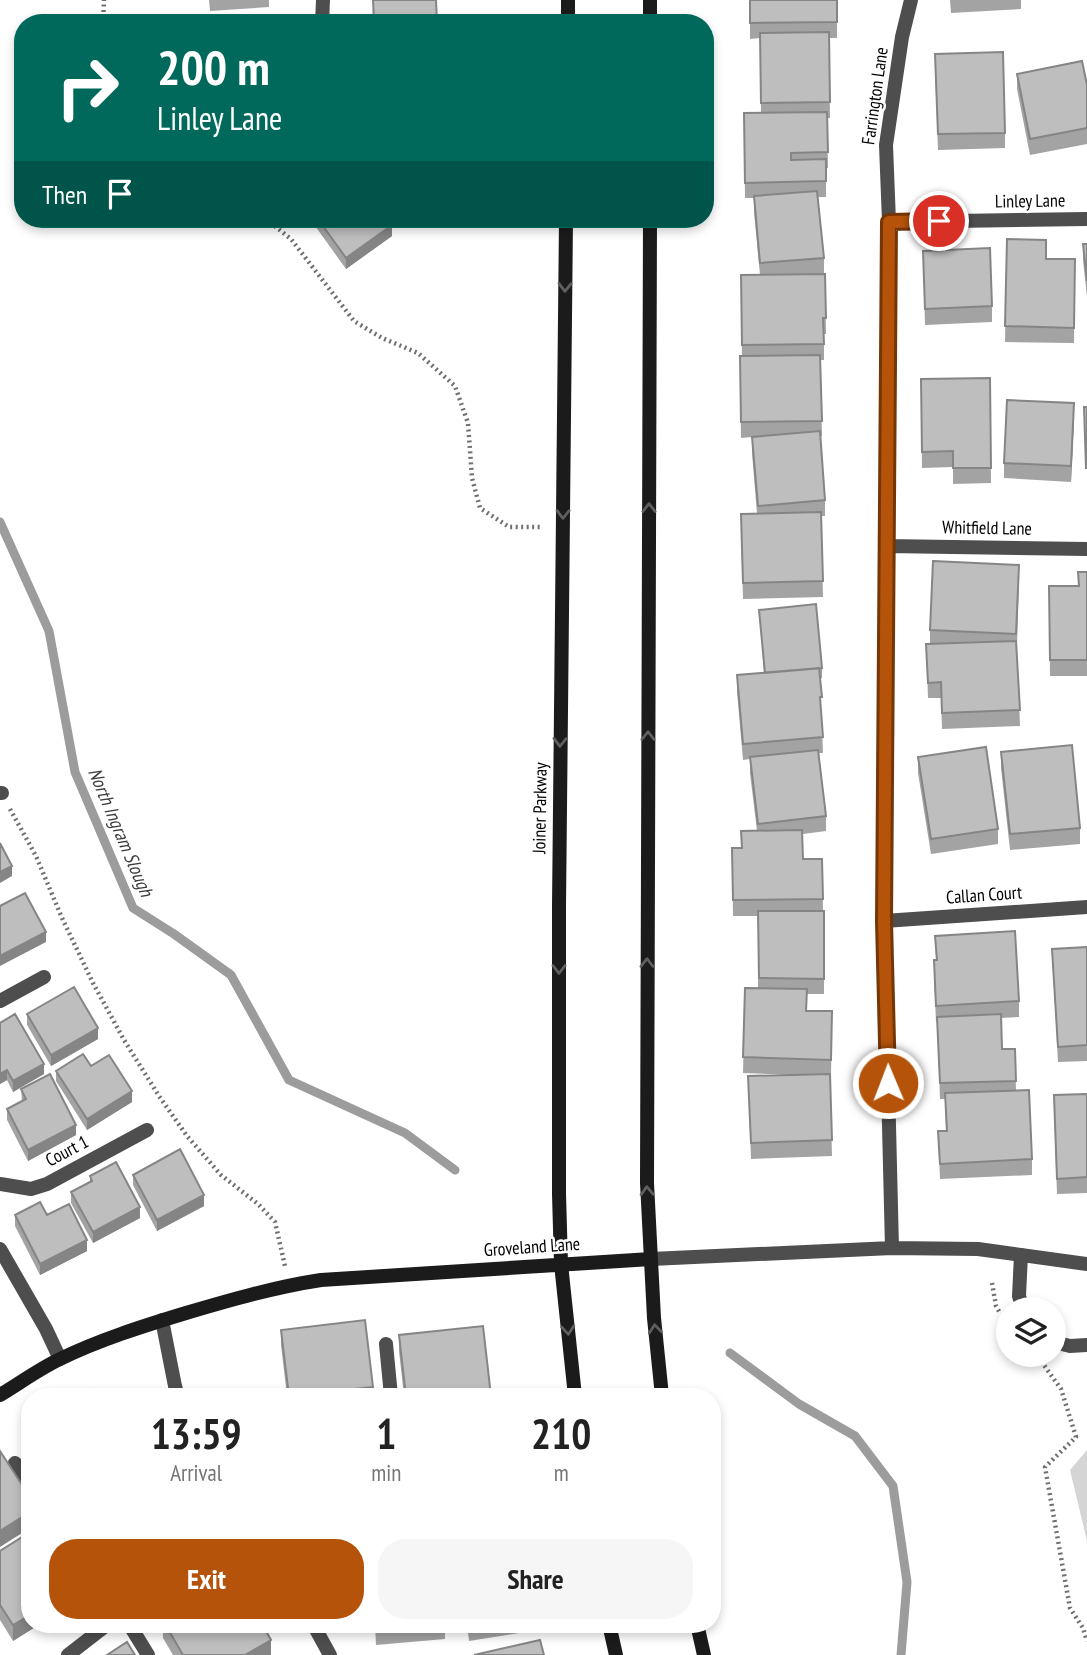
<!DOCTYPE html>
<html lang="en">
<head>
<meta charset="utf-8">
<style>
  :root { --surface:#fff; --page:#f6f6f6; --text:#222; --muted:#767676; --accent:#b45309 }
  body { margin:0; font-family:"PT Sans Narrow",sans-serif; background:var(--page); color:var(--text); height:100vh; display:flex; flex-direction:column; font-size:26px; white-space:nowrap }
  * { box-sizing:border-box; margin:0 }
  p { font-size:23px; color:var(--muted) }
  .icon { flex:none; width:38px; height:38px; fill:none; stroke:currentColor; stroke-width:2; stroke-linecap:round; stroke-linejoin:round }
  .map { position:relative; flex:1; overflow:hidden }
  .details { position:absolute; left:21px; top:1388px; width:700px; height:245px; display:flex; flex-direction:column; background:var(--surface); border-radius:28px; box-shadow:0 4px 10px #0003 }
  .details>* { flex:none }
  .hud { position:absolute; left:14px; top:14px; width:700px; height:214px; border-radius:28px; box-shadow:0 4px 10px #0003; background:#00695c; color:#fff; overflow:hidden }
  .tools { position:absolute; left:996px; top:1297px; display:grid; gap:14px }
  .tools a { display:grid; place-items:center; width:70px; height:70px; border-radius:50%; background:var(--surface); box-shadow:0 4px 10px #0003; font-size:35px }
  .pin { position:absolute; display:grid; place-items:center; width:60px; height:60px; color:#fff; margin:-30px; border:4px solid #fff; border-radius:50%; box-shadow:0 2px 7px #0007 }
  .me { position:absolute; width:77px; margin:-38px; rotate:359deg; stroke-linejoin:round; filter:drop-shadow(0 0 5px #0008) }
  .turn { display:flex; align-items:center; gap:24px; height:147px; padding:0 28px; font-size:32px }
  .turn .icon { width:91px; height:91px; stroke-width:2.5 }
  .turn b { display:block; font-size:49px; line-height:60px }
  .then { display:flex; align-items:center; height:66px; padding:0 28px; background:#0003; gap:14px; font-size:26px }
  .eta { display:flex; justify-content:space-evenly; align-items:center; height:119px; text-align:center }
  .eta b { font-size:42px; font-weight:700; line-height:49px }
  .cta { display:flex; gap:14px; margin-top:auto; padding:14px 28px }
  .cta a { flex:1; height:80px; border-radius:28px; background:var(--accent); color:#fff; font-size:28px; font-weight:700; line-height:80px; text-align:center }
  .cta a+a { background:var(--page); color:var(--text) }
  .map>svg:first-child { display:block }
  .grass { fill:#d5d5d5 }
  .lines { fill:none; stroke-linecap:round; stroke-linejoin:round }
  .stream { stroke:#9c9c9c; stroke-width:9 }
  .path { stroke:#707070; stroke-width:4.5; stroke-dasharray:2 3.5; stroke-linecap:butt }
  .service { stroke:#4e4e4e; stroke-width:14 }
  .minor { stroke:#4e4e4e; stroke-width:14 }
  .secondary { stroke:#1b1b1b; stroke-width:14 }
  .wall { fill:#a3a3a3 }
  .shaded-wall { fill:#858585 }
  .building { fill:#bebebe; stroke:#858585; stroke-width:2 }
  .oneway { stroke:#5f5f5f }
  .route-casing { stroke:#753606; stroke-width:18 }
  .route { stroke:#b45309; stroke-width:12 }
  .labels { text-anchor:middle; stroke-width:5; stroke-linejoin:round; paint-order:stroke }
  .street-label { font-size:18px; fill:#000; stroke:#fff }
  .water-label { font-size:19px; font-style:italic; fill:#3d3d3d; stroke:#fff }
</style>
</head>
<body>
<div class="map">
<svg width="1087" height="1655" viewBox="0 0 1087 1655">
  <rect width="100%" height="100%" fill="#fff"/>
  <path class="grass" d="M1087,1450v91l-17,-71z"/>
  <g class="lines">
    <path class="stream" d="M0,522l49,109 26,141 58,136 41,26 57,41 58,105 116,53 50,37
      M730,1353l69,51 56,32 38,50 14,96 -6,73"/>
    <path class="path" d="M103,23l1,-23
      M266,219l25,20 63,82 28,17 36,15 37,33 13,37 4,55 8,30 29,19h34
      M10,809l26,47 26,62 31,65 31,57 35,56 28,40 34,39 37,29 17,18 10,44
      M992,1283l4,23 4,7
      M1033,1354l8,7 20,28 15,48 -31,30 25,141 13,20 4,13"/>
    <path class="service" d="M0,793h2
      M0,1001l44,-24
      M0,1184l31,5 16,-5 100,-54
      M0,1249l46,80 14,30
      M1021,1255l-2,41 4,13
      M1054,1342l16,4 17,-1
      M386,1344l5,52
      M15,1463l15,20
      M129,1624l19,31"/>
    <path class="minor" d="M322,23l1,-23
      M889,222l198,-3
      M887,546l200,3
      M884,921l203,-14
      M892,1248l-8,-327 5,-699 -3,-77 16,-108 9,-37
      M651,1259l241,-11 86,1 109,15
      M162,1320l13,66 3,10
      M313,1624l17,31
      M68,1655l40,-31"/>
    <path class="secondary" d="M568,23v-23
      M650,23v-23
      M566,219l-7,687v288l2,70 14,132
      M650,219l-3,964 7,135 8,78
      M0,1395c20,-12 39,-26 60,-36 39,-19 83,-33 126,-46 44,-13 89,-26 135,-33l330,-21
      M609,1624l7,31
      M697,1624l7,31"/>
  </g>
  <path class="wall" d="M209,0h60v7l-59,4z
    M750,0h87v38h-8l1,80h-3l1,50h-2v29h-8l6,61v15l-10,1h11l1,60h-2v26h-4l2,76h-2l5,64v16h-4l2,81 -80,2 -2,-69 16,-17 -5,-60v-16l-11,1 -1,-66 2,-16 -1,-81h19l-6,-63v-14h-9l-1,-85h17l-1,-75 -10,1z
    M950,0h71v9l-70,4z
    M935,70l70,63v15l-67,2z
    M1017,74l70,11v59l-57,11 -13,-66z
    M313,219h74l5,17 -46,33 -33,-46z
    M1007,239l39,20h29l-1,84 -69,-1z
    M1083,244h4v53l-4,-37z
    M923,251l69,55v16l-67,3z
    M990,378l1,105 -38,1v-17l-31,1 -1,-89z
    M1074,419l-3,63 -67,-4v-15z
    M1087,572v104h-37l-1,-90h29z
    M1019,581l-2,64 3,81 -78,3 -1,-31h-13l-2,-54h4v-14z
    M759,610l63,58v10l-2,1 3,74h-4l7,63v15l-23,3v25h19l1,52h1v83h-17v17h25l-1,65h-1l2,80 -81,3 -3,-83 50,-1 -55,-2 2,-85h13v-72h-25l-1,-68h9l16,-17 -7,-58v-14l-7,1 -6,-69v-16l27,-2z
    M1001,752l79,76v16l-70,6 -9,-82z
    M918,757l80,72v15l-67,10 -13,-81z
    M935,936l84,65v16l-18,1 1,31h13l1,42 16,68v16l-92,4 -2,-48h8l-1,-32h-5l-3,-77h-1l-2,-46v-16h2z
    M1087,947v114l-29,1 -6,-113z
    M27,1014l71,25 -47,27 -24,-41z
    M0,1023l44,51 -31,18 -6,-12 -7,4z
    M91,1066l41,36 -45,28 -31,-49v-10z
    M21,1089l55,46 -48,26 -21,-41v-11l15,-8z
    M1087,1094v99l-30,1 -3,-83z
    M133,1175l71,31 -47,25 -24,-46z
    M90,1176l50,42 -47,25 -22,-40v-11l19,-10z
    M15,1215h32l40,36 -47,24 -25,-49z
    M483,1326l8,70h-87l-5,-45v-16z
    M281,1330l92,57v9h-86l-6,-51z
    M30,1431v28l-6,-9v-16z
    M0,1551l30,73h10l-27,17 -13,-21z
    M163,1624h99l9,31h-98l-10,-17z
    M375,1624h70v15l-69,6z
    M467,1624h71v6l-69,11z"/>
  <path class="shaded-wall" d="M392,225v11l-46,33v-11z
    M1074,403v16l-3,63v-16z
    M12,866v10l-12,7v-11z
    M46,932v10l-46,24v-10z
    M98,1028v11l-47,27v-11z
    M44,1064v10l-31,18v-11z
    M7,1070v10l-7,4v-10z
    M132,1091v11l-45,28v-11z
    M76,1125v10l-48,26v-11z
    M204,1195v11l-47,25v-11z
    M140,1207v11l-47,25v-11z
    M87,1240v11l-47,24v-11z
    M30,1512v16l-30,19v-16z
    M30,1615v9h10l-27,17v-16z
    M271,1640v15h-26z"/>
  <path class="building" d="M373,0h63l1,23h-63z
    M750,0h87v22l-87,1z
    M186,15l64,4v4h-65z
    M829,32l1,70 -69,1 -1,-70z
    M1003,52l2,81 -67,1 -3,-80z
    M1082,61l5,24v43l-57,11 -13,-65z
    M827,112l1,40 -37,1v7l35,-1v22l-81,2 -1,-70z
    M817,191l7,67 -64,5 -6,-67z
    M318,219h69l5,6 -46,33z
    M1007,239l39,1v19h29l-1,69 -69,-2z
    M1083,244h4v37z
    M990,248l2,58 -67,3 -2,-58z
    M825,274l1,44h-3l1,26 -82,1 -1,-70z
    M820,355l2,66 -81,1 -1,-66z
    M990,378l1,90h-38v-17l-31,1 -1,-73z
    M1007,400l67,3 -3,63 -67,-3z
    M1084,407h3v61h-1z
    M820,431l5,69 -67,6 -6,-69z
    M821,512l2,69 -80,2 -2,-69z
    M933,561l86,4 -3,69 -86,-4z
    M1078,572h9v88h-37l-1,-74h30z
    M816,604l6,64 -57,5 -6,-63z
    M1016,641l4,69 -78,3 -1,-31 -13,1 -2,-39z
    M819,668l3,29h-2l3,40 -80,7 -6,-69z
    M1072,745l8,83 -70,6 -9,-82z
    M986,747l12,82 -67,10 -13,-82z
    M818,750l8,66 -68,8 -8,-67z
    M802,830l1,29h19l1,40 -90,1 -1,-52h10l-1,-17z
    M0,843l12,23 -12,6z
    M25,893l21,39 -46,24v-50z
    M758,911h66v68l-65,-1z
    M1015,931l4,70 -83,5 -2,-46h3l-2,-24z
    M1087,947v98l-29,2 -6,-98z
    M74,987l24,41 -47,27 -24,-41z
    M745,988l62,1 -1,22h26l-1,49 -88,-3z
    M15,1014l29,50 -31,17 -6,-11 -7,4v-51z
    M1001,1014l1,35h13l1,32 -76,2 -3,-66z
    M83,1054l8,12 18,-11 23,36 -45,28 -31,-48z
    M50,1074l26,51 -48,25 -21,-41 19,-10 -5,-10z
    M830,1074l2,66 -81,3 -3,-67z
    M1029,1090l3,69 -92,5 -2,-33h9l-2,-38z
    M1087,1094v83l-30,2 -3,-84z
    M180,1149l24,46 -47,25 -24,-45z
    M116,1162l24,45 -47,25 -22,-40 21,-11 -2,-5z
    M40,1202l7,13 22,-11 18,36 -47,24 -25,-49z
    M365,1320l8,67 -84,9 -8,-66z
    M483,1326l8,70h-85l-7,-61z
    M95,1389l5,7h-16z
    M30,1431v12l-6,-9z
    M0,1451l30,46v15l-30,19z
    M30,1532v83l-17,10 -13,-20v-54z
    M165,1624h97l9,16 -26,15h-62z
    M376,1624h63l-63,5z
    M540,1640l4,15h-70z
    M127,1642l8,13h-28z"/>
  <defs><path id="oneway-chevron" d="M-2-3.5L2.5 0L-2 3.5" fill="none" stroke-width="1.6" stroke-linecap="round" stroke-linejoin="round" transform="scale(1.75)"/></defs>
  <g class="oneway">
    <use href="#oneway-chevron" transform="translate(565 287) rotate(91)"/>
    <use href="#oneway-chevron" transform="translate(649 508) rotate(-90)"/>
    <use href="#oneway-chevron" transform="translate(563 514) rotate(91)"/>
    <use href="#oneway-chevron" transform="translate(648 736) rotate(-90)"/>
    <use href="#oneway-chevron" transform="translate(560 742) rotate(91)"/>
    <use href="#oneway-chevron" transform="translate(647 963) rotate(-90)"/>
    <use href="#oneway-chevron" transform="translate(559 969) rotate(90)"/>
    <use href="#oneway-chevron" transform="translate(647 1191) rotate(-92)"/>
    <use href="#oneway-chevron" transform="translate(655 1329) rotate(-96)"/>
    <use href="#oneway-chevron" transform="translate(568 1330) rotate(85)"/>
  </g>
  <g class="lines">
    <g class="route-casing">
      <path id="route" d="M888,1083l-4,-162 5,-699 50,-1"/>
    </g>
    <use href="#route" class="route"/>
  </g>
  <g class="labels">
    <g class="street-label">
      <text transform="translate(875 96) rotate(-82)" y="6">Farrington Lane</text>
      <text transform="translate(1030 201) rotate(-1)" y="6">Linley Lane</text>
      <text transform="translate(987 528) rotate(1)" y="6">Whitfield Lane</text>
      <text transform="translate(540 808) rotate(-89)" y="6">Joiner Parkway</text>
      <text transform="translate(984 895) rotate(-4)" y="6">Callan Court</text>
      <text transform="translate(67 1151) rotate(-28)" y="6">Court 1</text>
      <text transform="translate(532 1247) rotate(-4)" y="6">Groveland Lane</text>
    </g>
    <g class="water-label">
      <text transform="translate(121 832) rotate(67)" y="7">North Ingram Slough</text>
    </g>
  </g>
</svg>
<div class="tools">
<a><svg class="icon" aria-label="layers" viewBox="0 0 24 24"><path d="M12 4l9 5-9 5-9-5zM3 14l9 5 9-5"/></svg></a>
</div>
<div class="pin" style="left:939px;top:221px;background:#d93025"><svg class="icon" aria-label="arrive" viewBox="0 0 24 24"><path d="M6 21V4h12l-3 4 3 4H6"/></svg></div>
<svg class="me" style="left:888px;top:1083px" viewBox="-20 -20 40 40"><circle r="17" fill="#b45309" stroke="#fff" stroke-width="3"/><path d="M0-11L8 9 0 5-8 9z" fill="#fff"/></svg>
<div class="hud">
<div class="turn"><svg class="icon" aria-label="right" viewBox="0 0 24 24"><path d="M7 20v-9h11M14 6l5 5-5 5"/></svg><div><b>200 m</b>Linley Lane</div></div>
<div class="then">Then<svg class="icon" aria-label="arrive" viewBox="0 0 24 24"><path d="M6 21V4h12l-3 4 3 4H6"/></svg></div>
</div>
<section class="details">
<div class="eta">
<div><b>13:59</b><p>Arrival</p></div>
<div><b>1</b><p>min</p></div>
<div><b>210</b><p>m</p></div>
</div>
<div class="cta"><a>Exit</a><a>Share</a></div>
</section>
</div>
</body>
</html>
